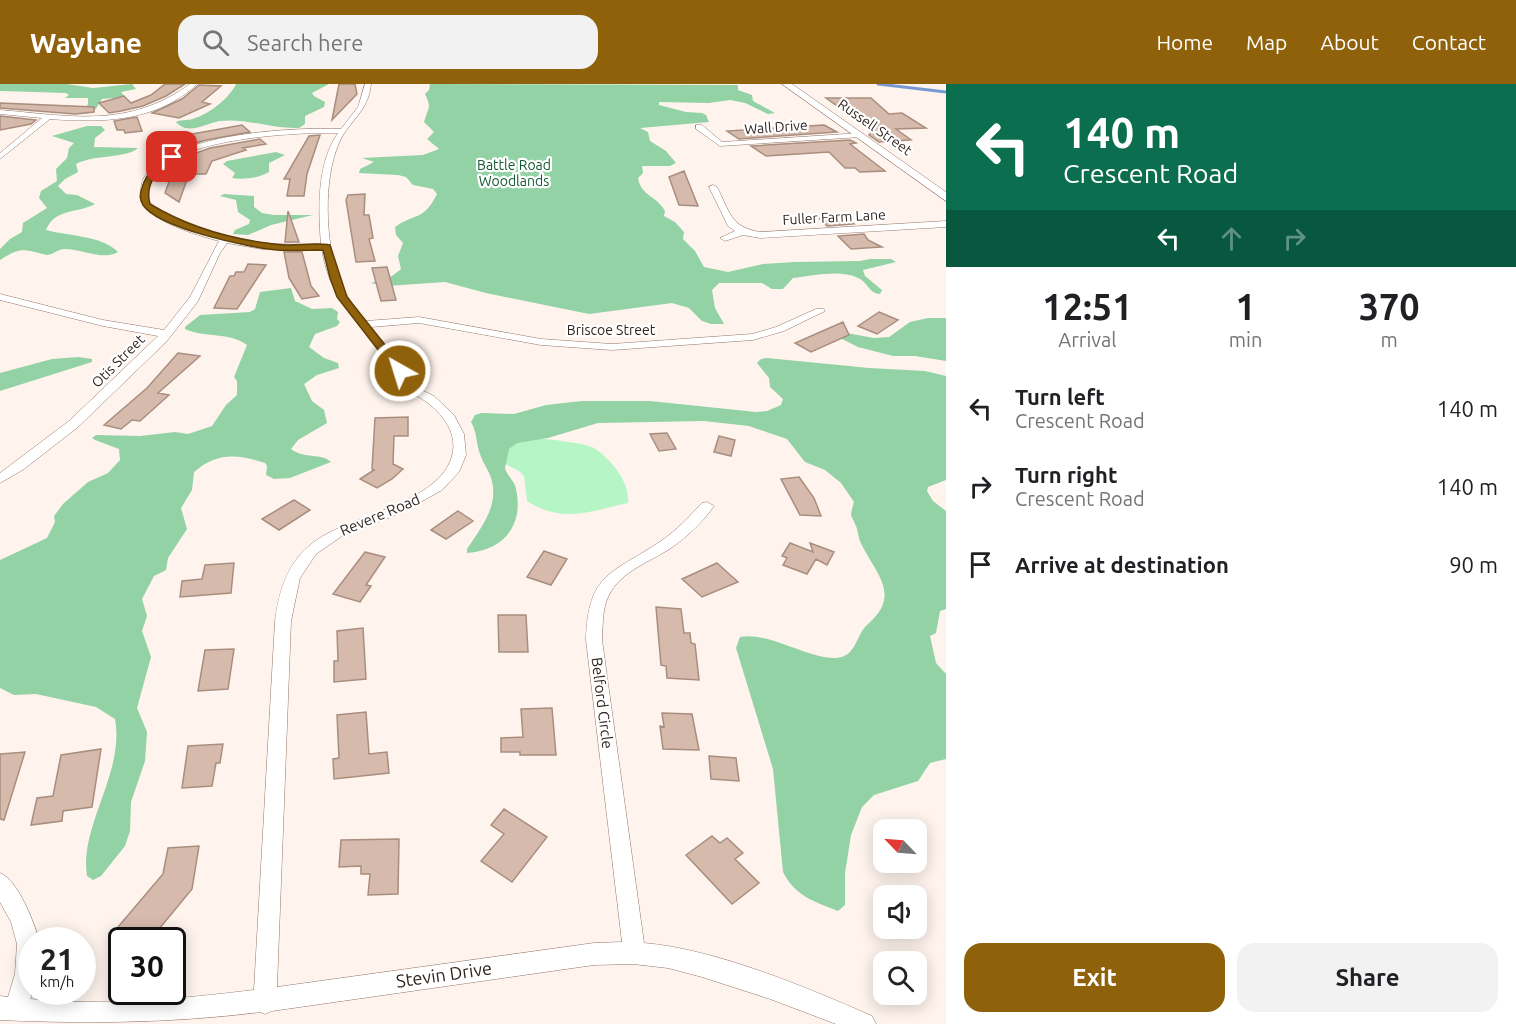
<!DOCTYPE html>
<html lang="en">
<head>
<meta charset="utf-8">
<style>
  :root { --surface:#fff; --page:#f2f2f2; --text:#202124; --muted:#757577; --accent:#90610b }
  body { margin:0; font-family:Ubuntu,sans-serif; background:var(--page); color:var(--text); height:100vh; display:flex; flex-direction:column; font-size:22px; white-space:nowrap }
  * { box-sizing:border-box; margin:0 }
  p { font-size:20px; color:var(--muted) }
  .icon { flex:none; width:33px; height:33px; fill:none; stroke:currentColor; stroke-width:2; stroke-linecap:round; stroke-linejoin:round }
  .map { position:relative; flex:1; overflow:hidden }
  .drawer { display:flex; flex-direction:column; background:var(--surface); width:570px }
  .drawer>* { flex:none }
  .guide { background:#0b6e4f; color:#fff; overflow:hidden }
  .needle { width:39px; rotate:295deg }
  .fabs { position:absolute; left:873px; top:735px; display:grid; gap:12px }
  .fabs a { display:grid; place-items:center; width:54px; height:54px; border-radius:12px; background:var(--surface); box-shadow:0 3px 15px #0003; font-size:30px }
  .speed { position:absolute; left:18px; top:843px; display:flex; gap:12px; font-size:30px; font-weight:700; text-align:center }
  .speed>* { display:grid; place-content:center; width:78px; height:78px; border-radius:50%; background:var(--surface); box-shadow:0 3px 15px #0003; line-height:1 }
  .speed small { font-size:15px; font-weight:400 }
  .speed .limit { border:3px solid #111; border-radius:9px; background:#fff; color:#111 }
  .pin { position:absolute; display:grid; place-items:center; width:51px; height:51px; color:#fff; margin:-26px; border-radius:12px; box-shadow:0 3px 9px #0006 }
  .me { position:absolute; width:66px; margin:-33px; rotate:321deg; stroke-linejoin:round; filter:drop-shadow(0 0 4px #0008) }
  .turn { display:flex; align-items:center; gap:21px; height:126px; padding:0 18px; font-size:27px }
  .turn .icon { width:78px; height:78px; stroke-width:2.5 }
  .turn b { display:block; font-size:42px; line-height:51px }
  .lanes { display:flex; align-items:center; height:57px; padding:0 18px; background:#0003; justify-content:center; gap:30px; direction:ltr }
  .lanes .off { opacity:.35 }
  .eta { display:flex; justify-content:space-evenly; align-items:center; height:102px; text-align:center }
  .eta b { font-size:36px; font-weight:700; line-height:42px }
  .cta { display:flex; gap:12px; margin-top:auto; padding:12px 18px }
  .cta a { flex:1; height:69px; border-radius:18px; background:var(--accent); color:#fff; font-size:24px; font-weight:700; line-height:69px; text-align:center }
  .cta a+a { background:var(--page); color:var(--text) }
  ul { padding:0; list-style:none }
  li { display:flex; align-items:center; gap:18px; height:78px; padding:0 18px }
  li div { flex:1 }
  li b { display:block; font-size:22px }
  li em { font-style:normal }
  header { display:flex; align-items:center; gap:36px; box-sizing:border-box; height:84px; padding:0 30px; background:var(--accent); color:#fff }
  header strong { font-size:28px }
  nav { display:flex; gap:33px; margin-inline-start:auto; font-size:21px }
  .search { width:420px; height:54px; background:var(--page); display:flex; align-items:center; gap:15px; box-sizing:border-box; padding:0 21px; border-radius:18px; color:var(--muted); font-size:22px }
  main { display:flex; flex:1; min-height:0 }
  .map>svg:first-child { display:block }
  .green { fill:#b6f5c6 }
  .forest { fill:#92d2a4 }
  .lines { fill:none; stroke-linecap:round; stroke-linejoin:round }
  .stream { stroke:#769ad1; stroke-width:3 }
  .building { fill:#d6baab; stroke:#a88e7f; stroke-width:1.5 }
  .street-casing { stroke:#917769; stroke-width:1 }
  .secondary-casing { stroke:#917769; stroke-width:1 }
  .street { fill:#fff; fill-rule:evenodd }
  .secondary { fill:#fff; fill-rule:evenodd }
  .route { fill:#90610b; stroke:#5e3f07; stroke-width:1.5 }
  .labels { text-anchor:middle; stroke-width:4.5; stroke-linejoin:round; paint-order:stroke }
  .far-street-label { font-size:14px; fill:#302520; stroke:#fff }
  .far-park-label { font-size:14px; fill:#135a30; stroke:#fff }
  .street-label { font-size:15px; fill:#302520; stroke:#fff }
  .near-street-label { font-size:18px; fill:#302520; stroke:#fff }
</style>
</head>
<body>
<header>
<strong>Waylane</strong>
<div class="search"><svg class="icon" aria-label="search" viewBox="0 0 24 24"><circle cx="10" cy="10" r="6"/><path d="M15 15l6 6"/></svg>Search here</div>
<nav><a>Home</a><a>Map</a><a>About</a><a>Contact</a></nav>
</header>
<main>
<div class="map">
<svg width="946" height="940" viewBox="0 0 946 940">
  <rect width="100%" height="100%" fill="#fff3ed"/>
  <path class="green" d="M527,353c14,2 57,5 67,11 16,10 37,35 34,55 -37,8 -66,21 -101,-2l-3,-25 -5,-5 -14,-7 1,-17z"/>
  <path class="forest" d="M0,0h67l26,4 39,-4 4,5 -15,3 4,5 -23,2 -7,11 -9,4 -1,-4 3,-6v-6h-23l4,-3 -3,-2 -66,-2z
    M236,0h93l-17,9 2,3 11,6 -1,5 -19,9v8l-6,4c-27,1 -52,-10 -79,-7 -14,2 -32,15 -44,1 6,-3 13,-1 19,-4 16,-5 35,-21 41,-34z
    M430,0l308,1v5l14,5 1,6 22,12 -7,1 -23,-11 -15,-3 -21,3 -50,-1v3l27,7 16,1 4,2 3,7 -69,6 8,4 2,9 16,10 10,12 -6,3h-28l1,7 -5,5c3,18 19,18 27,33l-1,5 11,6 9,10 -1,7 12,12 9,16 24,5 35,-8 31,-2 66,-1 10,-2h21l5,3 -33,8 2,6 17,14 -2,4c-12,-1 -12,-12 -22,-16 -18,-9 -46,-2 -65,0l-10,11h-11l-10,-6h-43l-7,7 3,18 9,16h-13l-9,-3 -13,-13 -17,-5 -83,11 -103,-21 -41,-11 -58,4 -16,-3 21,-7 9,-7 -3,-13 5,-13 -7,-8 -1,-8c19,-14 28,-5 42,-33l-4,-5 -20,-4 -7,-8 -8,-2 -39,-2 1,-4 14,-7 -12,-4 61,-3 16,-6 -12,-10 7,-7 -10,-10c4,-14 8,-14 1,-28l4,-4z
    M87,42h14l4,4 -10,8 -1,9 44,1c-13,11 -43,6 -62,16l2,8 -13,7 -7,7 8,8 11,1 18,9c-19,10 -40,4 -49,26 20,6 56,5 72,22 -15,9 -36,-3 -53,-3 -8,0 -10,5 -18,6 -23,-5 -25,-9 -47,5v-11l10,-10 12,-7 1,-9 24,-15 -8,-10 2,-7 16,-10 -1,-12 11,-11 2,-10 5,-5 -22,-7z
    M276,68l9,3 -16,8v9c-10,6 -25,8 -37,6l3,-5 -12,-9 4,-3z
    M224,110l30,2v11l8,6 12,2h39l-42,10 -23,10 -15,-1 2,-4 14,-6 1,-4 -12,-8 -2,-12 -16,-4z
    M291,204l4,13 17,8 20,-1 6,4 -1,7 3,3 -3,4 -22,8 -6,13 15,11 14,5 1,5 -22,7 -13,9 8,17 12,9 3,13 -29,17 -7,9c13,10 31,4 40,13l-41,16 -16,1 -8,-4 1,-9 -2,-3c-27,-9 -48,-11 -71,9l-2,18 -11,18 6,21 -19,29 -2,12 -12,6 -12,23 5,17 -5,15 9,26 -14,51 10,24 -2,29 -14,41 -1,29 -5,15 -24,30 -8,4 -6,-4c-8,-50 38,-103 28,-157l-19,-12 -60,-13 -22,1 -14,-7v-128l47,-22 8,-16 -1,-6 9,-12 25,-22 20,-9 12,-13 -1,-11 -24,-9 -3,-2 4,-3 44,1 35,-4 13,2 24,-8 14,-21 11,-10v-14l-3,-4 13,-32c-17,-13 -42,-7 -62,-16v-2l15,-12 50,-3 5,-3 5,-17z
    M928,234h18v43l-31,-5h-22l-35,-9 -24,-12 7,-3 33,6 15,-1 21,-15z
    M78,273l14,2v3l-92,29v-18l52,-14z
    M767,274l102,10 56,3 21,5v104l-18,7 -1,4 6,10 13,10v98l-6,2 -4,22 -6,3 6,27 10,11v85l-16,4 -12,18 -44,14 -12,12 -11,28 -6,38v32l-7,6c-23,-9 -43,-15 -55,-39l-10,-103 -37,-121 4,-11c31,-7 83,32 106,18 10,-5 12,-22 21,-30 36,-31 8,-51 -7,-84 -2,-5 -2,-12 -5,-17 -1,-3 -3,-6 -4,-9 0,-3 2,-10 3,-13l-13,-19 -16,-13 -20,-8 -18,-23 -38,-13 -45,-5 -106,2 -50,15 -31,5 -8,6 -4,19c2,8 10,13 11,21 8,36 -12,61 -49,64v-4c15,-23 34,-45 23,-74 -3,-7 -8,-14 -10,-21 -4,-11 -3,-22 -9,-32l4,-7 6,-2 33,1 32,-9 36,-4h68l106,11 11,-1 14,-6 2,-6 -13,-12 -1,-9 -12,-15 4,-4z"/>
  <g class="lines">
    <path class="stream" d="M878,0l68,8"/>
  </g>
  <path class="building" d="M165,0h20l-19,12 -23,10 -22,5 -12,2 -10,-10 25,-7 7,7 20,-8z
    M339,0h16l2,10 -25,26z
    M199,1l22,1 -19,16 8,2 -31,14 -27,-5 30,-14z
    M826,14h45l18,16 13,-1 24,15 -30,1 15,11 -32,2 -10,-7 3,-4z
    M0,19l94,4v5l-19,2 -75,-6z
    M0,32l36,4 -5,4 -31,6z
    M137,33l5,14 -17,2 -1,-3h-7l-3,-9z
    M242,41l8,7 -44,8 -24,7 5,-12z
    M824,41l13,7 -98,7 -12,-8z
    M320,51l-13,39 -3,22h-17l3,-17h-6l25,-43z
    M260,55l6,5 -23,4 3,2 -34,11 -6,13h-17l-10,28 -14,-9 12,-33 33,-12z
    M850,56l6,3 -6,1 35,27 -25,1 -5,-4h-10l-16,-16 -63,4 -15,-10z
    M684,87l14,35 -19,-1 -10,-28z
    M365,110l-1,21h5l4,23 -4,1 6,22 -19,1 -10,-62 2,-5z
    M288,127l11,31h-14z
    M844,131l10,9 -27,2 -8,-8z
    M864,150l4,6 14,7 -31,2 -13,-13z
    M284,168h18l9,34 8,10 -17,3 -13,-21z
    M248,180l18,1 -29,44 -23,-1 16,-32h4l2,-4h8z
    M387,183l9,33 -15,1 -9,-33z
    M879,228l19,8 -21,14 -19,-8z
    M843,238l6,13 -38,17 -16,-9z
    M178,269l22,3 -42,37 11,2 -29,26 -8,-1 -11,9 -17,-4 43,-37z
    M408,333v19h-14l-1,28 10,5 -11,10 -15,9 -17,-9 14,-9 -2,-1 3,-51z
    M667,349l9,16 -17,2 -9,-17z
    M719,352l16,4 -4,16 -17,-4z
    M799,393l15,21 7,18 -21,-1 -19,-36z
    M294,416l16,10 -31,20 -17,-11z
    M458,427l15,10 -27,18 -15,-9z
    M790,459l23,9 -3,-9 24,9 -7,13 -11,-6 -9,15 -24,-9 4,-7 -5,-2z
    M544,467l23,8 -16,26 -24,-8z
    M365,468l20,5 -19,28 5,1 -11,16 -27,-8z
    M234,479l-3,30 -51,4 2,-16 20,-2 3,-14z
    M717,479l21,19 -36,15 -20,-18z
    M656,523l25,2 3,24h6l1,10 4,1 4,36 -32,-2 -1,-12 -5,-1z
    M498,531h28l2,37h-29z
    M363,544l3,51 -32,3v-21h4l-1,-30z
    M234,565l-6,40 -30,2 7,-41z
    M552,624l4,47h-36v-3h-19v-14l22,-1 -2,-28z
    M366,628l3,42 18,-2 2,21 -55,6 -1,-20 6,-1 -2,-43z
    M662,629l30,1 7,36 -36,-1 -3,-23 4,1z
    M223,660l-3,19h-4l-4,23 -30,2 6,-42z
    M101,665l-9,58 -29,4 -1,10 -31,4 6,-27 16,-2 8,-41z
    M25,668l-21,68 -4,-1v-65z
    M709,672l27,2 3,23 -28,-2z
    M504,725l43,28 -35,45 -31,-21 23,-27 -13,-9z
    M712,752l8,7 7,-5 16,15 -8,6 24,24 -27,21 -46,-49z
    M399,755l-1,55 -30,1 2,-21h-9v-8l-22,1 2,-27z
    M199,762l-7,43 -42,51h-9l-23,-13 45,-53 5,-26z"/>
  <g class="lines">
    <g class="street-casing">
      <path id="street" d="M190,0h7c-40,38 -95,39 -147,35l-50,40v-6l42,-35 -42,-4v-4c71,6 128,19 190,-26z
        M365,0h6c-3,29 -22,36 -32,59 -16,36 -14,100 0,136 6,16 16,29 27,42l53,-4 122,22 71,5 140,-10 24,-7 40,-18h8l1,2 -41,20 -31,9 -141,10 -71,-5 -122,-22 -48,4 22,27 18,31 23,11 20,19 10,19 2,21 -7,17 -17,18 -41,23 -59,23 -26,18 -16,24 -9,43 -14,366 317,-44 28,-1 -36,-302c2,-68 26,-66 75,-99 16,-11 28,-24 41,-38l5,-1 7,4c-12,17 -26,30 -43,42 -21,14 -50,23 -62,47 -7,13 -6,30 -7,45l42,303c71,6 162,44 228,73l4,8h-40l-66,-25 -68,-22 -34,-9 -35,-4 -39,1 -322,46 -7,3 -4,-2c-87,11 -175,12 -261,8v-24l8,1 7,-23 2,-30 -6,-22 -11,-20v-29c18,7 34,49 39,67h-7l1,52 -3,7c74,7 150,0 224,-9l21,-369c13,-103 78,-87 149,-131 12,-8 24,-19 28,-34 7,-25 -13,-47 -33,-59 -5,-2 -12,-4 -17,-7 -5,-4 -12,-24 -17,-32 -27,-37 -55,-59 -63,-108l-60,-1 -35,-6 -7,10 -22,48 -31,40 -89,86 -54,42 -24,14v-10l69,-52 89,-85 -55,-10 -103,-26v-6l103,26 61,10 26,-33 29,-56c-22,-6 -72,-20 -79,-43 1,-7 1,-17 5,-22 27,-43 150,-49 196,-47l17,-22zM338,49c-21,29 -20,77 -17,111 -51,2 -103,-2 -150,-27 -8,-4 -17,-8 -22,-16 -1,-6 0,-18 3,-23 21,-40 145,-46 186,-45z
        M696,41h6l20,17 139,-9 4,2 -4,2 -141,9 -24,-17z
        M713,101l4,2c13,25 13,40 43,45l186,-11v6l-186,11 -17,-3 -18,6 -5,-3 15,-7 -7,-5 -19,-39z"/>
    </g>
    <g class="secondary-casing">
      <path id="secondary" d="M782,0h10l154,108v9z"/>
    </g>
    <use href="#street" class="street"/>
    <use href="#secondary" class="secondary"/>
  </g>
  <path class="route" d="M172,71l2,4c-16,10 -30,24 -24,45 38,23 80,35 124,40 18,3 38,-2 56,1l17,52 57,72v4h-8l-59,-76 -7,-19 -7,-28c-15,0 -31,1 -46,0 -27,-2 -119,-22 -134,-45 -3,-5 -3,-12 -1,-17 4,-15 16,-27 30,-33z"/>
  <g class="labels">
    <g class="far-street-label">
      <text transform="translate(776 43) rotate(-4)" y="5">Wall Drive</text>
      <text transform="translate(875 43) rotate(35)" y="5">Russell Street</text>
      <text transform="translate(834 133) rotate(-3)" y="5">Fuller Farm Lane</text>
      <text x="611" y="251">Briscoe Street</text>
      <text transform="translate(118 277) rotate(-45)" y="5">Otis Street</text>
    </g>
    <g class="far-park-label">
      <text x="514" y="86">Battle Road<tspan x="514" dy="16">Woodlands</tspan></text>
    </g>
    <g class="street-label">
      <text transform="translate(380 431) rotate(-23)" y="5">Revere Road</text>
      <text transform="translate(602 619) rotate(83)" y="5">Belford Circle</text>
    </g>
    <g class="near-street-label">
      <text transform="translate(444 891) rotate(-8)" y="6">Stevin Drive</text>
    </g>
  </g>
</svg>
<div class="fabs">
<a><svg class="needle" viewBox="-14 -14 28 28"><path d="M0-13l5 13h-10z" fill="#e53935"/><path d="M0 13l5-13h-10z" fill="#757577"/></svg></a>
<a><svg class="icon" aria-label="sound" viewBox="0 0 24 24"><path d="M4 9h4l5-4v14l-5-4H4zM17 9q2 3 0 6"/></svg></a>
<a><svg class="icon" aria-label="search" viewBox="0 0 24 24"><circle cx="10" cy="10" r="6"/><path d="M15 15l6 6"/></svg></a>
</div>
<div class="speed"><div>21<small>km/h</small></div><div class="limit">30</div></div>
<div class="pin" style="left:172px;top:73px;background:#d93025"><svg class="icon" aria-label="arrive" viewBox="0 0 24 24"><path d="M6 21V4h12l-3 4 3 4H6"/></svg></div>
<svg class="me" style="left:400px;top:287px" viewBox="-20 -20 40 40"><circle r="17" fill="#90610b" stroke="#fff" stroke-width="3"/><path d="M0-11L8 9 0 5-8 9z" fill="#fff"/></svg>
</div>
<section class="drawer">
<div class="guide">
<div class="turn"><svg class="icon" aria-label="left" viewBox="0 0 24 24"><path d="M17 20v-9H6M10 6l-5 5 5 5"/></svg><div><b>140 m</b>Crescent Road</div></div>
<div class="lanes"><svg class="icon" aria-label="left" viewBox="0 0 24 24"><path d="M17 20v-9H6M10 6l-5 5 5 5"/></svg><svg class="icon off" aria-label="ahead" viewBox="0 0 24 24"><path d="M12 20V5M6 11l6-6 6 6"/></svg><svg class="icon off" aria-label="right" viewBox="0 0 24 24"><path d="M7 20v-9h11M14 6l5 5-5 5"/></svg></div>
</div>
<div class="eta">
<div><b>12:51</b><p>Arrival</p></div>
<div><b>1</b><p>min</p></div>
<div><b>370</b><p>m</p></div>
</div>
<ul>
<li><svg class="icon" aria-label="left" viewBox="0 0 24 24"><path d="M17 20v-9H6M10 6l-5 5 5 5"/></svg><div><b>Turn left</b><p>Crescent Road</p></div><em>140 m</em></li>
<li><svg class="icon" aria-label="right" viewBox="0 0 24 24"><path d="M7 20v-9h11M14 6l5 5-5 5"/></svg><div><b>Turn right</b><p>Crescent Road</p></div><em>140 m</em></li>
<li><svg class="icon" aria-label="arrive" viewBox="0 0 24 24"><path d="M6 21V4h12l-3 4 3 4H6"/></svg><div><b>Arrive at destination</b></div><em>90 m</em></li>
</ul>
<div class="cta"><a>Exit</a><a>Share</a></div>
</section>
</main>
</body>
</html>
